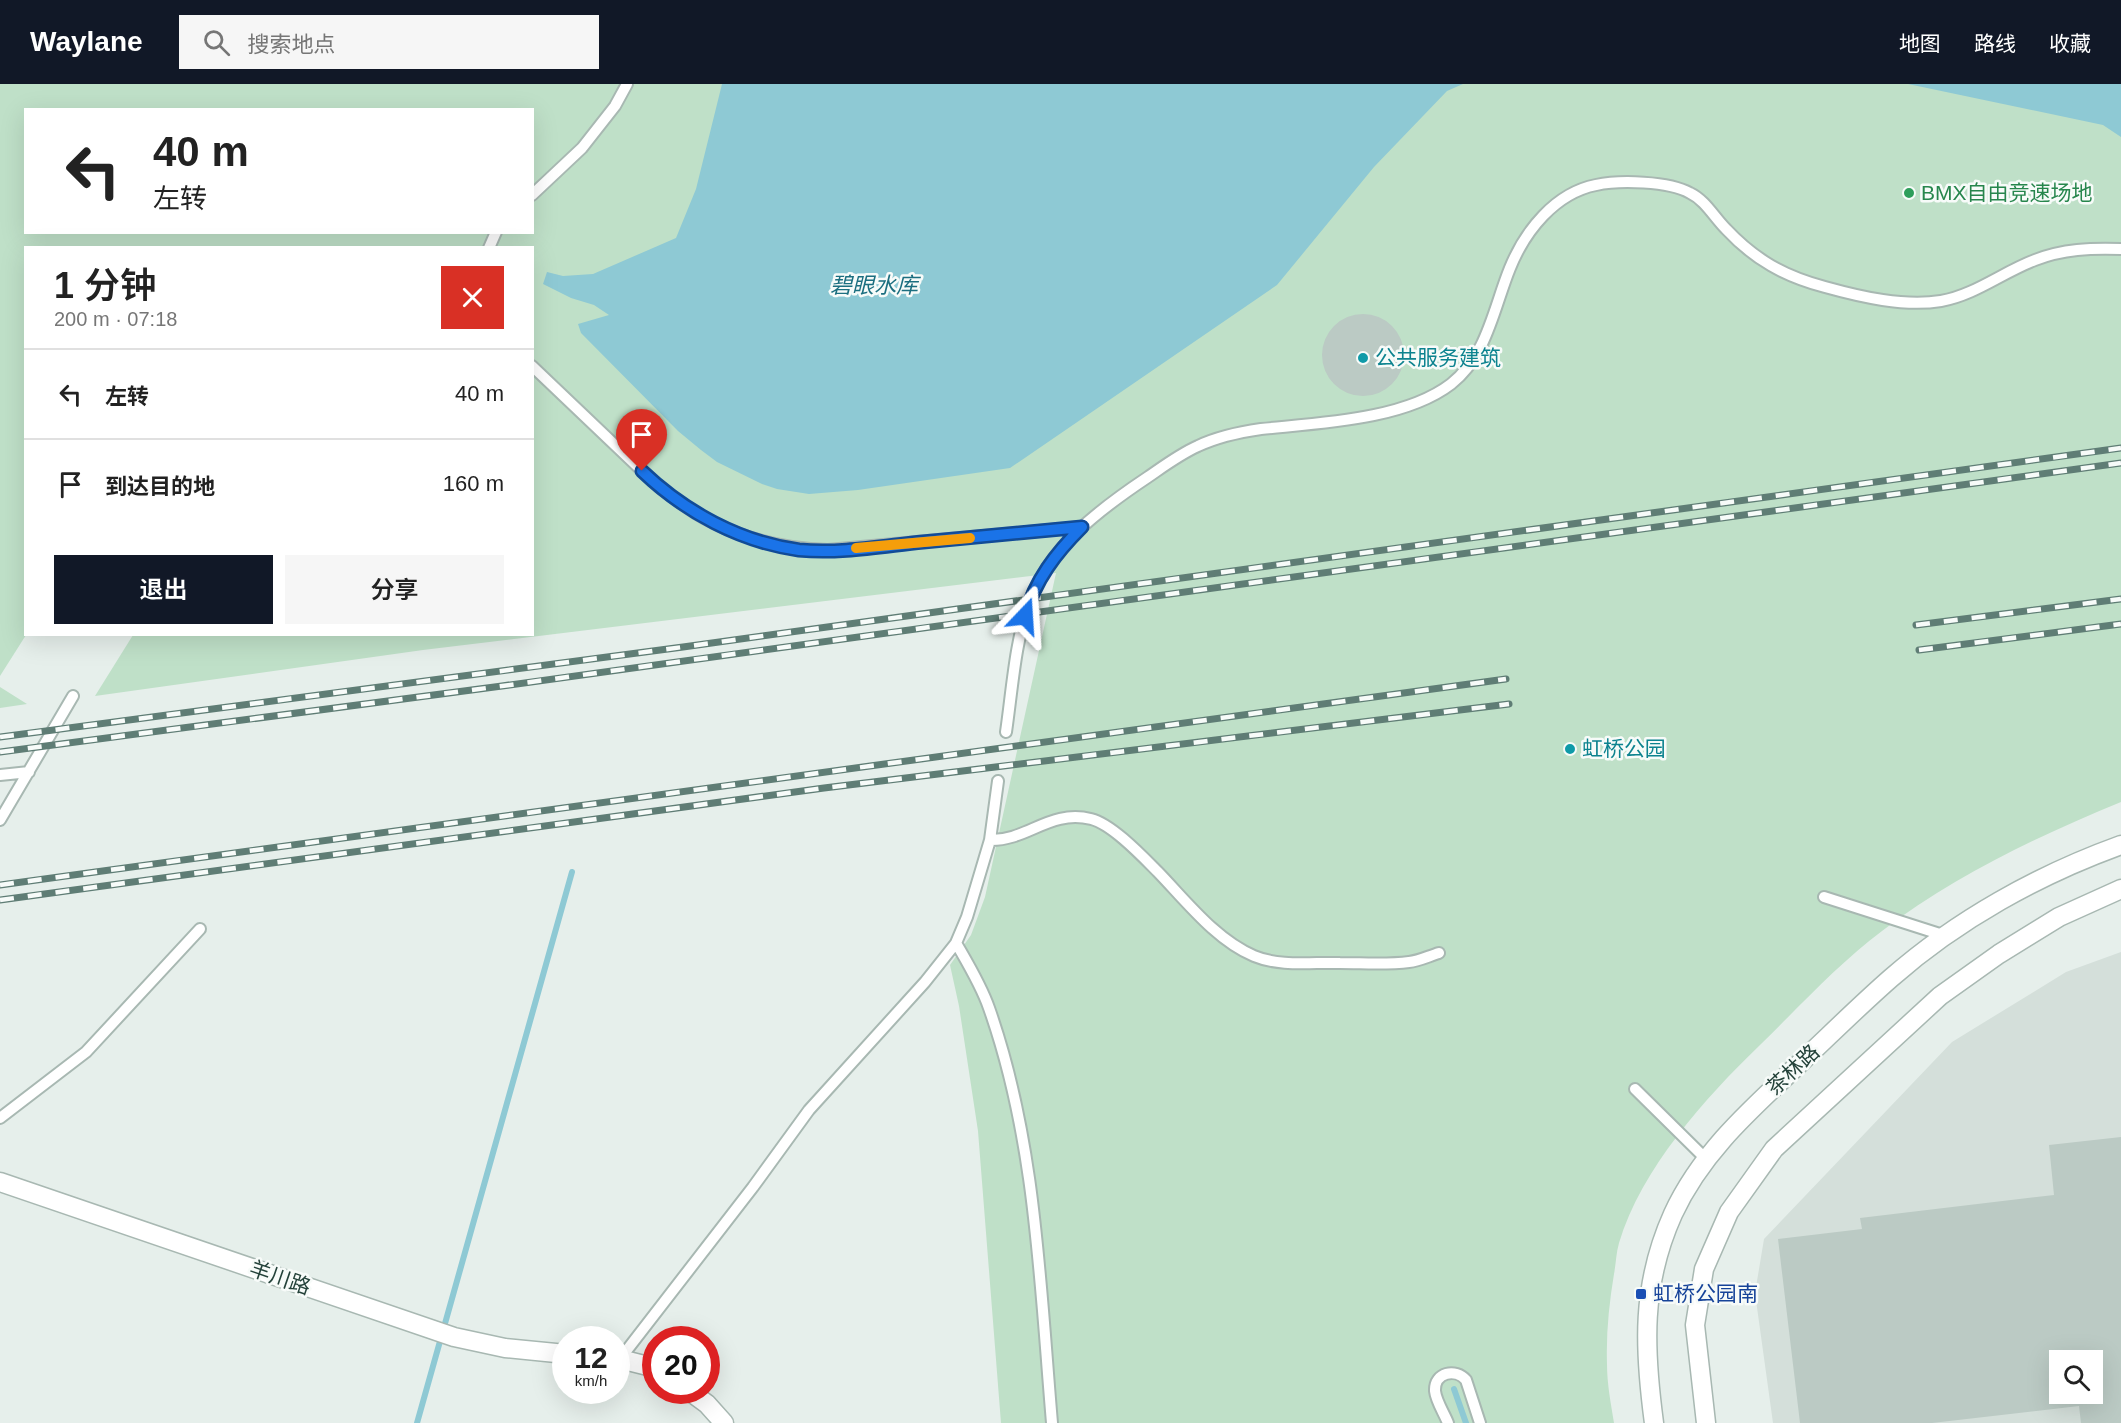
<!DOCTYPE html>
<html lang="zh">
<head>
<meta charset="utf-8">
<style>
  :root { --surface:#fff; --page:#f6f6f6; --text:#222; --muted:#767676; --line:#e0e0e0; --accent:#111827 }
  body { margin:0; font-family:Helvetica,"Noto Sans SC",sans-serif; background:var(--page); color:var(--text); height:100vh; display:flex; flex-direction:column; font-size:22px; white-space:nowrap }
  * { box-sizing:border-box; margin:0 }
  p { font-size:20px; color:var(--muted) }
  .icon { flex:none; width:33px; height:33px; fill:none; stroke:currentColor; stroke-width:2; stroke-linecap:round; stroke-linejoin:round }
  .map { position:relative; flex:1; overflow:hidden }
  .sheet { position:absolute; left:24px; top:162px; width:510px; height:390px; display:flex; flex-direction:column; background:var(--surface); border-radius:0px; box-shadow:0 6px 24px #0002 }
  .sheet>* { flex:none }
  .top-card { position:absolute; left:24px; top:24px; width:510px; height:126px; border-radius:0px; box-shadow:0 6px 24px #0002; background:#fff; color:var(--text); overflow:hidden }
  .tools { position:absolute; left:2049px; top:1266px; display:grid; gap:12px }
  .tools a { display:grid; place-items:center; width:54px; height:54px; border-radius:0px; background:var(--surface); box-shadow:0 6px 24px #0002; font-size:30px }
  .speed { position:absolute; left:552px; top:1242px; display:flex; gap:12px; font-size:30px; font-weight:700; text-align:center }
  .speed>* { display:grid; place-content:center; width:78px; height:78px; border-radius:50%; background:var(--surface); box-shadow:0 6px 24px #0002; line-height:1 }
  .speed small { font-size:15px; font-weight:400 }
  .speed .limit { border:9px solid #d22; background:#fff; color:#111 }
  .pin { position:absolute; display:grid; place-items:center; width:51px; height:51px; color:#fff; margin:-62px -26px; border-radius:50% 50% 50% 0; rotate:-45deg; box-shadow:0 0 6px #0007 }
  .pin .icon { rotate:45deg }
  .me { position:absolute; width:66px; margin:-33px; rotate:20deg; stroke-linejoin:round; filter:drop-shadow(0 0 4px #0008) }
  .turn { display:flex; align-items:center; gap:21px; height:126px; padding:0 30px; font-size:27px }
  .turn .icon { width:78px; height:78px; stroke-width:2.5 }
  .turn b { display:block; font-size:42px; line-height:51px }
  .round { display:grid; place-items:center; flex:none; width:63px; height:63px; border-radius:0px; background:var(--page) }
  .headline { display:flex; align-items:center; justify-content:space-between; height:102px; padding:0 30px }
  h1 { font-size:36px; font-weight:600; line-height:45px }
  .cta { display:flex; gap:12px; margin-top:auto; padding:12px 30px }
  .cta a { flex:1; height:69px; border-radius:0px; background:var(--accent); color:#fff; font-size:24px; font-weight:600; line-height:69px; text-align:center }
  .cta a+a { background:var(--page); color:var(--text) }
  ul { padding:0; list-style:none }
  li { display:flex; align-items:center; gap:18px; height:90px; padding:0 30px; border-top:2px solid var(--line) }
  li div { flex:1 }
  li b { display:block; font-size:22px }
  li em { font-style:normal }
  header { display:flex; align-items:center; gap:36px; box-sizing:border-box; height:84px; padding:0 30px; background:var(--accent); color:#fff }
  header strong { font-size:28px }
  nav { display:flex; gap:33px; margin-inline-start:auto; font-size:21px }
  .search { width:420px; height:54px; background:var(--page); display:flex; align-items:center; gap:15px; box-sizing:border-box; padding:0 21px; border-radius:0px; color:var(--muted); font-size:22px }
  .map>svg:first-child { display:block }
  .built { fill:#d4dfda; fill-rule:evenodd }
  .green { fill:#bfe0c8; fill-rule:evenodd }
  .water { fill:#8ec9d4 }
  .lines { fill:none; stroke-linecap:round; stroke-linejoin:round }
  .stream { stroke:#8ec9d4; stroke-width:6 }
  .building { fill:#bbcac4; fill-rule:evenodd }
  .service-casing { stroke:#a8b8b2; stroke-width:14 }
  .minor-casing { stroke:#a8b8b2; stroke-width:21 }
  .tertiary-casing { stroke:#a8b8b2; stroke-width:21 }
  .service { stroke:#fff; stroke-width:10 }
  .minor { stroke:#fff; stroke-width:18 }
  .tertiary { stroke:#fff; stroke-width:18 }
  .rail-casing { stroke:#5f7d75; stroke-width:7 }
  .rail { stroke:#f7fbf9; stroke-width:4.5; stroke-dasharray:14; stroke-linecap:butt }
  .route-casing { stroke:#114b97; stroke-width:15 }
  .route { stroke:#1a73e8; stroke-width:10 }
  .slow { stroke:#f59e0b; stroke-width:10 }
  .leisure-dot { fill:#2e9e5b; stroke:#f7fbf9; stroke-width:2 }
  .culture-dot { fill:#0f9aa8; stroke:#f7fbf9; stroke-width:2 }
  .transit-dot { fill:#1a4fb4; stroke:#f7fbf9; stroke-width:2 }
  .labels { text-anchor:middle; stroke-width:5; stroke-linejoin:round; paint-order:stroke }
  .leisure-label { font-size:21px; fill:#27864d; stroke:#f7fbf9; text-anchor:start }
  .culture-label { font-size:21px; fill:#0d838f; stroke:#f7fbf9; text-anchor:start }
  .street-label { font-size:21px; fill:#24423a; stroke:#f7fbf9 }
  .transit-label { font-size:21px; fill:#164399; stroke:#f7fbf9; text-anchor:start }
  .water-label { font-size:22px; font-style:italic; fill:#1c6f80; stroke:#f7fbf9 }
</style>
</head>
<body>
<header>
<strong>Waylane</strong>
<div class="search"><svg class="icon" aria-label="search" viewBox="0 0 24 24"><circle cx="10" cy="10" r="6"/><path d="M15 15l6 6"/></svg>搜索地点</div>
<nav><a>地图</a><a>路线</a><a>收藏</a></nav>
</header>
<div class="map">
<svg width="2121" height="1339" viewBox="0 0 2121 1339">
  <rect width="100%" height="100%" fill="#e6efeb"/>
  <path class="built" d="M2121,868v471h-348l-18,-130 9,-54 188,-197 114,-70zM2060,1276h32v34h-32z"/>
  <path class="green" d="M0,0h2121v718c-83,34 -167,74 -239,129 -44,33 -83,76 -122,114 -55,53 -119,124 -141,198 -3,10 -3,21 -5,31 -5,30 -8,60 -7,90 0,20 4,40 7,59h-613l-23,-292 -19,-125 -9,-41 21,-30 14,-38 71,-324 -633,77 -328,46 38,-61 399,-1v-386h-506v387l-26,41zM26,26h506v122h-506z
    M0,603l27,17 -27,4z"/>
  <path class="water" d="M722,0h741l-16,7 -73,76 -97,118 -267,183 -152,22 -49,4 -32,-5 -15,-5 -45,-22 -16,-12 -23,-19 -97,-98 -3,-9 31,-9 -15,-10 -23,-7 -28,-14 4,-12 16,4 30,-2 83,-36 20,-49z
    M1908,0h213v53l-18,-12z"/>
  <g class="lines">
    <path class="stream" d="M1454,1305l12,34
      M417,1339l155,-551"/>
  </g>
  <path class="building" d="M1322 271a41 41 0 1 1 82 0a41 41 0 1 1-82 0Z
    M2121,1053v286h-40l-2,-17 -147,17h-132l-22,-184 84,-10 -2,-11 194,-23 -5,-50zM2060,1276h32v34h-32z"/>
  <g class="lines">
    <g class="service-casing">
      <path id="service" d="M532,111l50,-47 33,-42 12,-22
        M489,164l7,-16
        M532,282l126,120c15,11 29,23 46,32 38,21 82,31 124,32l254,-23
        M1006,648c6,-41 9,-90 23,-129 21,-57 71,-94 119,-126 16,-11 32,-23 50,-31 19,-9 42,-14 63,-17 58,-6 143,-9 190,-45 36,-28 43,-77 59,-116 15,-37 45,-75 86,-83 23,-5 73,-4 94,8 15,7 24,24 36,36 29,31 58,47 99,58 36,10 79,20 116,14 34,-6 62,-29 94,-41 28,-11 56,-12 86,-11
        M0,691l29,-3
        M0,736l73,-124
        M990,756c37,1 60,-31 101,-21 21,5 52,38 67,53 28,29 58,68 96,84 26,11 59,6 86,7 23,0 46,2 69,-1 10,-1 20,-6 30,-9
        M1824,813l122,39
        M956,859c12,21 25,42 33,65 47,133 51,276 63,415
        M1635,1005l71,70
        M0,1034l86,-66 114,-123
        M620,1275l133,-172 56,-77 116,-128 31,-39 11,-26 23,-77 8,-59
        M1448,1339c-4,-10 -12,-22 -13,-32 -1,-19 21,-23 31,-11l14,43"/>
    </g>
    <g class="minor-casing">
      <path id="minor" d="M0,1098l454,155 51,11 61,6
        M616,1274l40,10
        M688,1306l19,14 17,19"/>
    </g>
    <g class="tertiary-casing">
      <path id="tertiary" d="M1654,1339c-10,-75 -13,-138 19,-209 28,-61 77,-104 125,-149 31,-29 61,-59 93,-87 66,-58 147,-103 230,-133
        M1706,1339l-11,-98 9,-56 25,-57 45,-63 166,-153 59,-42 60,-37 62,-28"/>
    </g>
    <use href="#service" class="service"/>
    <use href="#minor" class="minor"/>
    <use href="#tertiary" class="tertiary"/>
    <g class="rail-casing">
      <path id="rail" d="M1916,541l205,-26
        M1919,566l202,-26
        M0,653l683,-90 1438,-199
        M0,668l502,-66 1619,-223
        M0,801l1506,-206
        M0,816l824,-112 685,-84"/>
    </g>
    <use href="#rail" class="rail"/>
  </g>
  <g class="lines">
    <g class="route-casing">
      <path id="route" d="M642,387c43,41 98,71 157,79 41,4 84,-4 124,-8 53,-5 106,-10 159,-15 -26,26 -47,53 -57,89"/>
    </g>
    <use href="#route" class="route"/>
    <path class="slow" d="M856,464l114,-10"/>
  </g>
  <circle class="leisure-dot" cx="1909" cy="109" r="6"/>
  <g class="culture-dot">
    <circle cx="1363" cy="274" r="6"/>
    <circle cx="1570" cy="665" r="6"/>
  </g>
  <rect class="transit-dot" x="1635" y="1204" width="12" height="12" rx="3"/>
  <g class="labels">
    <g class="leisure-label">
      <text x="1921" y="116">BMX自由竞速场地</text>
    </g>
    <g class="culture-label">
      <text x="1375" y="281">公共服务建筑</text>
      <text x="1582" y="672">虹桥公园</text>
    </g>
    <g class="street-label">
      <text transform="translate(1793 986) rotate(-43)" y="7">茶林路</text>
      <text transform="translate(280 1194) rotate(19)" y="7">羊川路</text>
    </g>
    <g class="transit-label">
      <text x="1653" y="1217">虹桥公园南</text>
    </g>
    <g class="water-label">
      <text x="874" y="209">碧眼水库</text>
    </g>
  </g>
</svg>
<div class="tools">
<a><svg class="icon" aria-label="search" viewBox="0 0 24 24"><circle cx="10" cy="10" r="6"/><path d="M15 15l6 6"/></svg></a>
</div>
<div class="speed"><div>12<small>km/h</small></div><div class="limit">20</div></div>
<div class="pin" style="left:642px;top:387px;background:#d93025"><svg class="icon" aria-label="arrive" viewBox="0 0 24 24"><path d="M6 21V4h12l-3 4 3 4H6"/></svg></div>
<svg class="me" style="left:1025px;top:532px" viewBox="-20 -20 40 40"><path d="M0-17L14 15 0 8-14 15z" fill="#1a73e8" stroke="#fff" stroke-width="4"/></svg>
<div class="top-card">
<div class="turn"><svg class="icon" aria-label="left" viewBox="0 0 24 24"><path d="M17 20v-9H6M10 6l-5 5 5 5"/></svg><div><b>40 m</b>左转</div></div>
</div>
<section class="sheet">
<div class="headline"><div><h1>1 分钟</h1><p>200 m · 07:18</p></div><a class="round" style="background:#d93025;color:#fff"><svg class="icon" aria-label="close" viewBox="0 0 24 24"><path d="M6 6l12 12M18 6L6 18"/></svg></a></div>
<ul>
<li><svg class="icon" aria-label="left" viewBox="0 0 24 24"><path d="M17 20v-9H6M10 6l-5 5 5 5"/></svg><div><b>左转</b></div><em>40 m</em></li>
<li><svg class="icon" aria-label="arrive" viewBox="0 0 24 24"><path d="M6 21V4h12l-3 4 3 4H6"/></svg><div><b>到达目的地</b></div><em>160 m</em></li>
</ul>
<div class="cta"><a>退出</a><a>分享</a></div>
</section>
</div>
</body>
</html>
